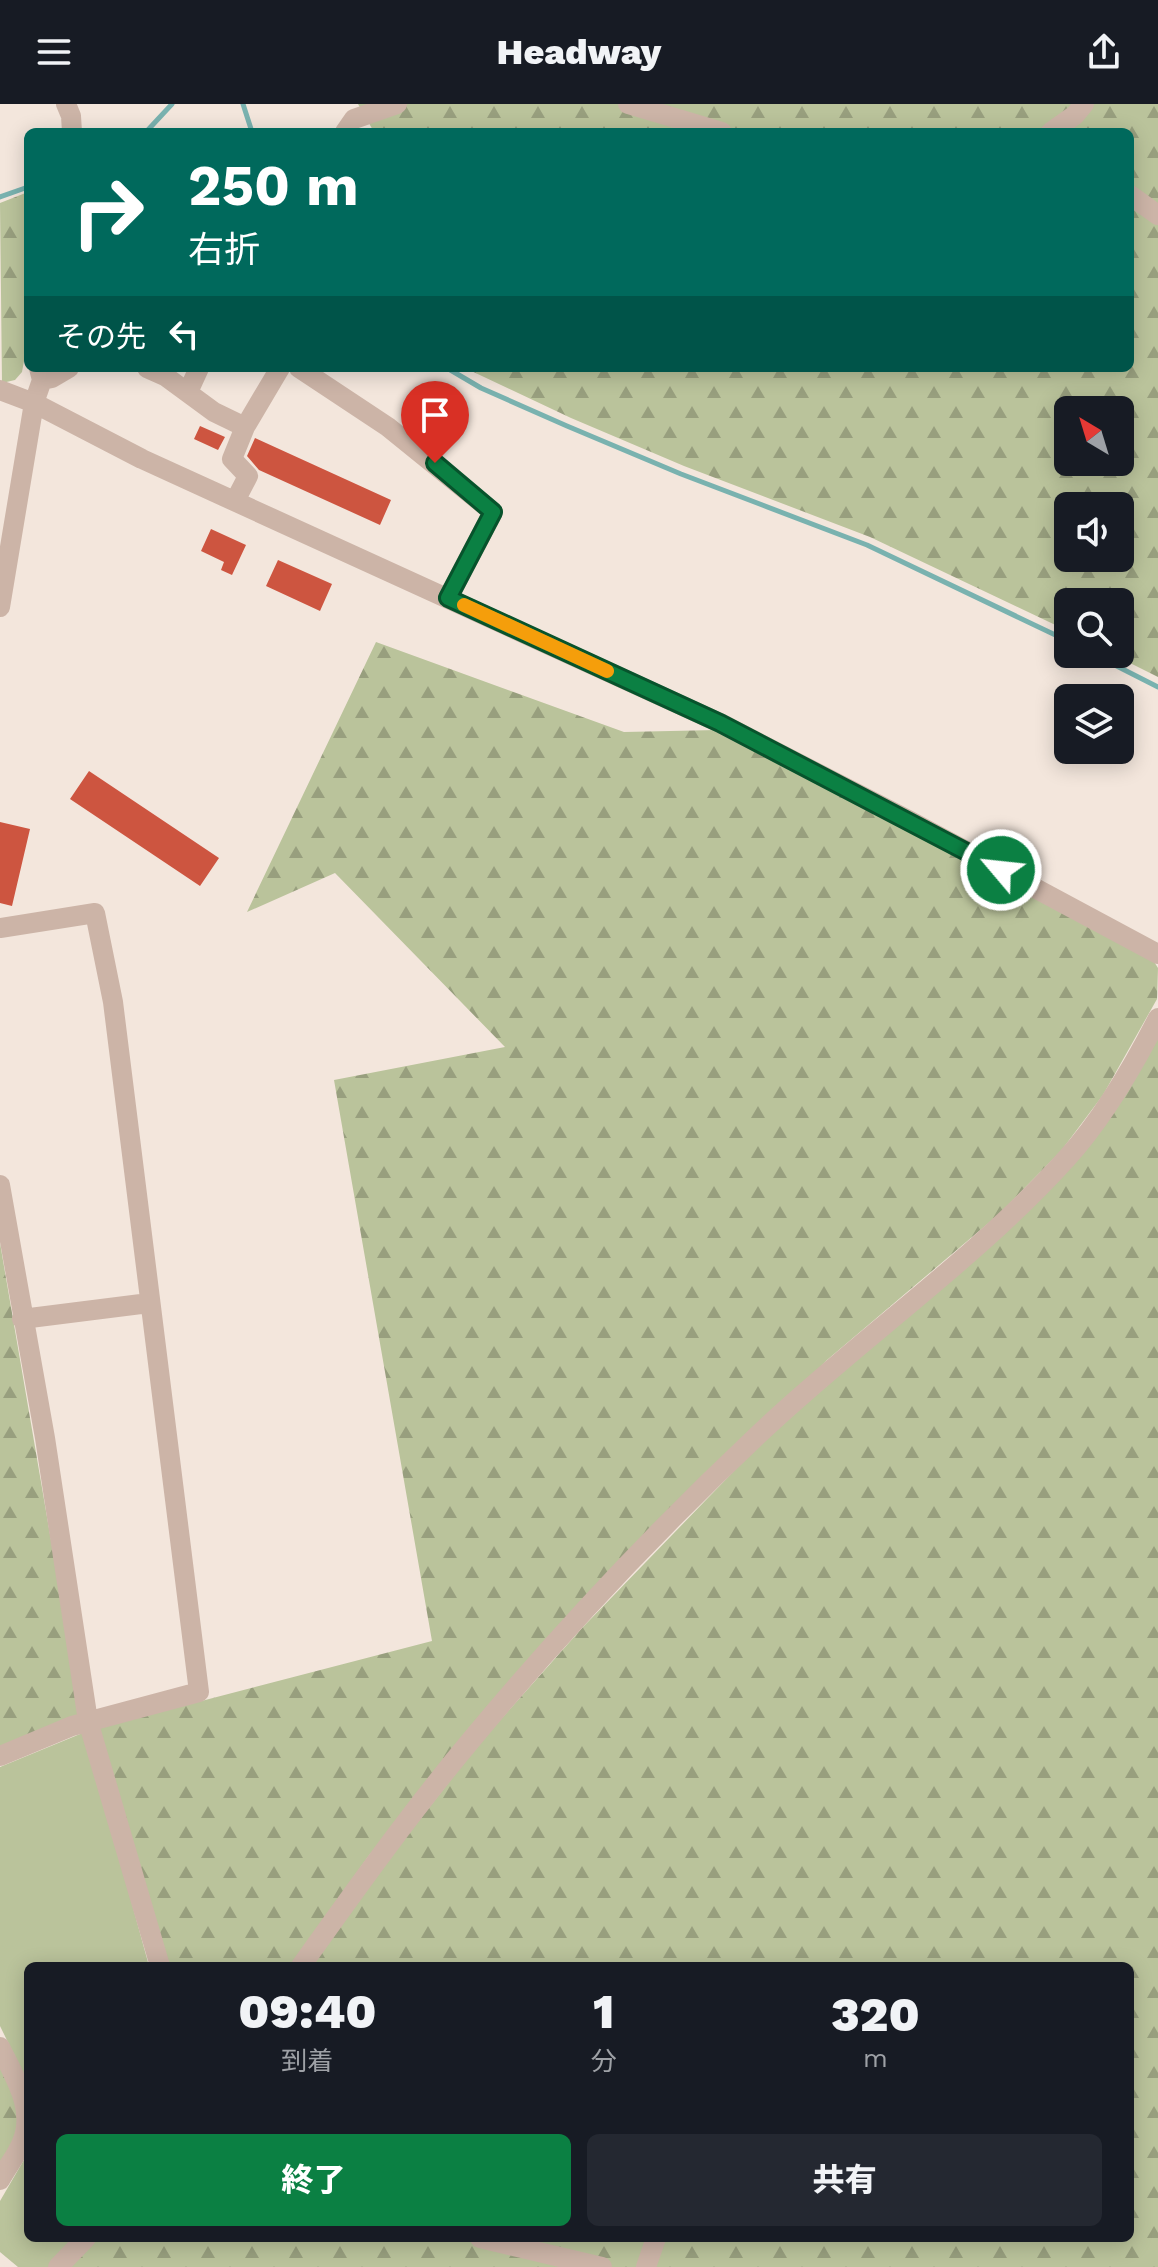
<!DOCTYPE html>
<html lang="ja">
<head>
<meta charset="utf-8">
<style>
  :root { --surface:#171b24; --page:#242831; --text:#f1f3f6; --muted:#9ea1a6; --accent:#0b8043 }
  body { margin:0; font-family:"Work Sans","Noto Sans JP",sans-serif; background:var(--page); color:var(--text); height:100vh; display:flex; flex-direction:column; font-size:30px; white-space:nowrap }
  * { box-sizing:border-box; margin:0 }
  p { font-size:26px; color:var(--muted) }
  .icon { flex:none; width:44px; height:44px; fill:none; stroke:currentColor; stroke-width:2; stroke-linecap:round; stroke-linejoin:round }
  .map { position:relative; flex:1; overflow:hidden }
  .drawer { position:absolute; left:24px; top:1858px; width:1110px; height:280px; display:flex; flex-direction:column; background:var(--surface); border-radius:12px; box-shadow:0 4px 20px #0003 }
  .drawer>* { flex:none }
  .top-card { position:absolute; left:24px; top:24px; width:1110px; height:244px; border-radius:12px; box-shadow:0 4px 20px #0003; background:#00695c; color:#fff; overflow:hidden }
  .needle { width:52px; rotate:322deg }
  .buttons { position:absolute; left:1054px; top:292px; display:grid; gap:16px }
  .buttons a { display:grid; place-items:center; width:80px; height:80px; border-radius:12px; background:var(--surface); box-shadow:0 4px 20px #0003; font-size:40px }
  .pin { position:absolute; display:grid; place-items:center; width:68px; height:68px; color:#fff; margin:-82px -34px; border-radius:50% 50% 50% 0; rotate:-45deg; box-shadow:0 0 8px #0007 }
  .pin .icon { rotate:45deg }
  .me { position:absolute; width:88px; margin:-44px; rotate:298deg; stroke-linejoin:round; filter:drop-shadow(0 0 6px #0008) }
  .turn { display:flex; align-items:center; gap:28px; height:168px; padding:0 32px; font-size:36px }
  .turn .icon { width:104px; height:104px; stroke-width:2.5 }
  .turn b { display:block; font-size:56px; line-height:68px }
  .then { display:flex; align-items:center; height:76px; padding:0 32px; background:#0003; gap:16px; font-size:30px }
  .eta { display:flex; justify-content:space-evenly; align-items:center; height:136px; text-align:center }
  .eta b { font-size:48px; font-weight:800; line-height:56px }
  .button { display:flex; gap:16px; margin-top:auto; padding:16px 32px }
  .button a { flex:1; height:92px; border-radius:12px; background:var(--accent); color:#fff; font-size:32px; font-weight:800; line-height:92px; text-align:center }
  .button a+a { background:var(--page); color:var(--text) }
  header { display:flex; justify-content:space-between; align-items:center; height:104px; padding:0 32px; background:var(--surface); font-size:36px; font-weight:800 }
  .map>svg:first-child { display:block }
  .grass { fill:#bac39b }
  .forest { fill:url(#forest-firs); fill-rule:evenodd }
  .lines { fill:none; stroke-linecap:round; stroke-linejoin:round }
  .stream { stroke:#79b2af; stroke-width:5 }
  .building { fill:#cd5540 }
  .minor { stroke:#ccb4a7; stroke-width:20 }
  .route-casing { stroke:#07532c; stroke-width:20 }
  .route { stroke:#0b8043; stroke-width:14 }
  .slow { stroke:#f59e0b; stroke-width:14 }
</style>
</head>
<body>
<header><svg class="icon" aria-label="menu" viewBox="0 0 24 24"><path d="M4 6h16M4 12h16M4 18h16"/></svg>Headway<svg class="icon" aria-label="share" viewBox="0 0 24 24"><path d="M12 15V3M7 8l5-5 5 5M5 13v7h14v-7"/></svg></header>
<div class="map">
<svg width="1158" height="2163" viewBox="0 0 1158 2163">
  <defs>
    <pattern id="forest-firs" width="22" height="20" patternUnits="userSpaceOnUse" patternTransform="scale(2)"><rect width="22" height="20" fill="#bac39b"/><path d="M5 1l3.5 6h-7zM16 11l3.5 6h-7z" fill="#989f7e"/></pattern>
  </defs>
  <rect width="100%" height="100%" fill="#f3e6dc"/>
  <path class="grass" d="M85,1628l64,234h-121v117l-28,-57v-259z
    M28,2049v85h50l-29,29h-31l-18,-15v-51z"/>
  <path class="forest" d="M358,0h800v573l-46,-23h8v-52h-52v29l-198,-94 -186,-71 -113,-48 -106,-50h665v-236h-756zM1068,306h52v52h-52zM1068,402h52v52h-52z
    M28,88v147l-6,33 -7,8 -13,3 -2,-180z
    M376,538l248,90 93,-2 436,230 5,8 -1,31 -54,96 -42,56 -63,64 -171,145 -457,494 -80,112h-122l-70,-238 334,-87 -98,-561 171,-33 -170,-174 -88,39z
    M1158,933v1230h-1089l27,-29h1034v-272h-818l72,-101 94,-120 105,-118 182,-188 245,-211z
    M0,1139l81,472 -81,33z
    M0,1961l17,35 2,30 -19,34z"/>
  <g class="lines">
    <path class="stream" d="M243,0l9,28
      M146,28l26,-28
      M0,93l28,-10
      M447,264l34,20 86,38 114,48 186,71 201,96
      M1093,550l65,33"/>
  </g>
  <path class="building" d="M200,322l25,11 -7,13 -24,-11z
    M255,334l136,62 -11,25 -121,-55 -12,-14z
    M211,425l35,16 -14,30 -11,-5 3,-8 -23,-11z
    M278,456l54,24 -12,27 -54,-25z
    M89,667l130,87 -19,28 -130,-87z
    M0,718l30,7 -18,77 -12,-3z"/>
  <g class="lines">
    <path class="minor" d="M66,0l5,12 1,16
      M628,0l94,28
      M345,28l9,-13 43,-15
      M1051,28l24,-17 9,-11
      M1130,91l28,20
      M147,264l18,8 49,36 31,15
      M299,264l89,59 105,85 -45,86
      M42,276l10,-2 17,-10
      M0,286l34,13 108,56 578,264 188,97 250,134
      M188,288l11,-24
      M235,397l13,-25 -16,-17 13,-32 35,-59
      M0,503l34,-204 8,-23 -3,-12
      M0,824l95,-15 18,89 86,690 -127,34 -72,30
      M0,1081l45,253 43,283 72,245
      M22,1215l127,-16
      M301,1862c55,-77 110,-154 171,-227 89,-107 186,-210 287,-305 100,-95 216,-174 308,-276 37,-41 66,-91 91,-140
      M0,1943c14,29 36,62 22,95 -5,13 -15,25 -22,38
      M480,2134l122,29
      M58,2163l28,-29
      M646,2163l10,-29"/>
  </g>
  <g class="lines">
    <g class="route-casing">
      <path id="route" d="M435,359l58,49 -45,86 272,125 281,147"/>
    </g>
    <use href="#route" class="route"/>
    <path class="slow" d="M464,501l143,66"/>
  </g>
</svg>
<div class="buttons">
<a><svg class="needle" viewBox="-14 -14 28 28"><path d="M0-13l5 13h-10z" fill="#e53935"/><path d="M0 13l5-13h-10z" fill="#9ea1a6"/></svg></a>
<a><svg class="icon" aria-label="sound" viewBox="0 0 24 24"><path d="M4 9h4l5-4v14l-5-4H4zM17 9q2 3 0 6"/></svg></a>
<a><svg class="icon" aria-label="search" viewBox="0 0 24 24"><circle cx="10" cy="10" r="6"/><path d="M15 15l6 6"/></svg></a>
<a><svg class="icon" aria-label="layers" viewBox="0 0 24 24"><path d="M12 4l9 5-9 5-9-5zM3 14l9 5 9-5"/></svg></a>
</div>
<div class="pin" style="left:435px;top:359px;background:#d93025"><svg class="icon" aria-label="arrive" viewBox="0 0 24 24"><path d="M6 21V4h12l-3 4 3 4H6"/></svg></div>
<svg class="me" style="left:1001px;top:766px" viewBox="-20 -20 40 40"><circle r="17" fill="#0b8043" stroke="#fff" stroke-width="3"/><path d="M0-11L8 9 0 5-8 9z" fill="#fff"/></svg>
<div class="top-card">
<div class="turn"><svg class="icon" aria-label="right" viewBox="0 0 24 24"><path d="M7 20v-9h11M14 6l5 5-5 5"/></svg><div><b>250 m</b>右折</div></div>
<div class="then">その先<svg class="icon" aria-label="left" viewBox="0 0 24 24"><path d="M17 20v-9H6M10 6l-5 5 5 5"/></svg></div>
</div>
<section class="drawer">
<div class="eta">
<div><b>09:40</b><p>到着</p></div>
<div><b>1</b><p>分</p></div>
<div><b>320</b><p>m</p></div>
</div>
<div class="button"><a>終了</a><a>共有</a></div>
</section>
</div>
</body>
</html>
